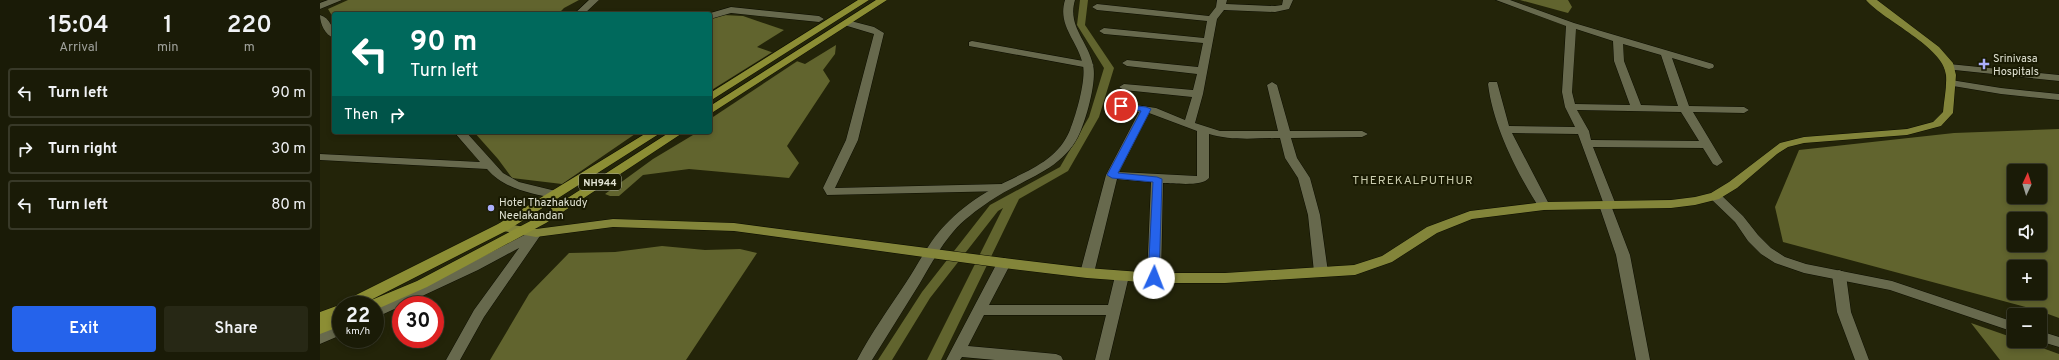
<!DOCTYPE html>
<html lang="en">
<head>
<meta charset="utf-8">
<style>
  :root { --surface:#1a1b07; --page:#272815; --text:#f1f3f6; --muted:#9fa19b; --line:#383928; --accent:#2563eb }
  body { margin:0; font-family:Overpass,sans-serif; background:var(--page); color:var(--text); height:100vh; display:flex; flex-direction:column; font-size:15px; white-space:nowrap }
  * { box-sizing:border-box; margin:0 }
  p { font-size:13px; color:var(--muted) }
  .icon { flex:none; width:22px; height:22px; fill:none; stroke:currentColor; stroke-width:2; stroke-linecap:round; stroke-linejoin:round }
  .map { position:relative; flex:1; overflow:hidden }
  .side { display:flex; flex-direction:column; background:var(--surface); width:320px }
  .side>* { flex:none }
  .hud { position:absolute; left:12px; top:12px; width:380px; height:122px; border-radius:4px; box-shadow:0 2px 6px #0003,0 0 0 1px var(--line); background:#00695c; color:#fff; overflow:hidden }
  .needle { width:26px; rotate:4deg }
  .controls { position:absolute; left:1687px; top:164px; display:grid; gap:8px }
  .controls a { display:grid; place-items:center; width:40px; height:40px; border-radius:4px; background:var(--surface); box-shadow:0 2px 6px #0003,0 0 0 1px var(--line); font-size:20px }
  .speed { position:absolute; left:12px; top:296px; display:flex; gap:8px; font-size:20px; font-weight:700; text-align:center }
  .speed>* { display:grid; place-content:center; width:52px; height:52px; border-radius:50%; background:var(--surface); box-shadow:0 2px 6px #0003,0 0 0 1px var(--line); line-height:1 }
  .speed small { font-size:10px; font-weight:400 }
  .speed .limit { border:6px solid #d22; background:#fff; color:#111 }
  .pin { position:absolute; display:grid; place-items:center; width:34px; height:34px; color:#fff; margin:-17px; border:2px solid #fff; border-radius:50%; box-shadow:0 1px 4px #0007 }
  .me { position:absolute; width:44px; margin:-22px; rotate:2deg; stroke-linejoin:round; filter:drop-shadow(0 0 3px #0008) }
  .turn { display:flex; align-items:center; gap:14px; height:84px; padding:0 12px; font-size:18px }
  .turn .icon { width:52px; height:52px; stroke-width:2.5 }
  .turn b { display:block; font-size:28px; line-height:34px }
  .then { display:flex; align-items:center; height:38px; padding:0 12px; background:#0003; gap:8px; font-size:15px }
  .eta { display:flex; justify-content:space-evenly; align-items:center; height:68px; text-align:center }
  .eta b { font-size:24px; font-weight:600; line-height:28px }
  .cta { display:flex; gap:8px; margin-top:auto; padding:8px 12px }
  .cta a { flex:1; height:46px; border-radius:4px; background:var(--accent); color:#fff; font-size:16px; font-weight:600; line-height:46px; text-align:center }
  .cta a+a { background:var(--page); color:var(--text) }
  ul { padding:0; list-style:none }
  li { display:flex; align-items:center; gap:12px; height:50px; margin:0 8px 6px; padding:0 4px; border:2px solid var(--line); border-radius:4px }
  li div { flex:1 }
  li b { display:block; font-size:15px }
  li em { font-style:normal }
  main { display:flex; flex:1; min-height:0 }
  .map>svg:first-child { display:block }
  .water { fill:#61642e; fill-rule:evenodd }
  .pier { fill:#232409 }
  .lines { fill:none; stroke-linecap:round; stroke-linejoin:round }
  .canal { fill:#61642e; fill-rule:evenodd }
  .minor-casing { stroke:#0c0d00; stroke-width:1 }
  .tertiary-casing { stroke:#0c0d00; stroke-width:1 }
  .primary-casing { stroke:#0c0d00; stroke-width:1 }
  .trunk-casing { stroke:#0c0d00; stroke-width:1 }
  .minor { fill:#67694d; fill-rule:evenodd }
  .tertiary { fill:#67694d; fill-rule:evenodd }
  .primary { fill:#83853a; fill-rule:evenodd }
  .trunk { fill:#8c8e34; fill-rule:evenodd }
  .route { fill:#2563eb; stroke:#184099 }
  .poi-dot { fill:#abaffb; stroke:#191a02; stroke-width:1.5 }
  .labels { text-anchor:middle; stroke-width:4; stroke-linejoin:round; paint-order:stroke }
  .shield { fill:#191a02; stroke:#a6a795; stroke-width:1 }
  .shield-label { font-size:10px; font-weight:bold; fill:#e2e4d4 }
  .poi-label { font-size:11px; fill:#e2e4d4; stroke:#191a02; text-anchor:start }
  .neighbourhood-label { font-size:12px; letter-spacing:1px; fill:#caccad; stroke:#191a02 }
</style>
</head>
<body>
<main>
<section class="side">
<div class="eta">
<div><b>15:04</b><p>Arrival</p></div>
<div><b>1</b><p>min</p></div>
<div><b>220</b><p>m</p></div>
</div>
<ul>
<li><svg class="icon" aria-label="left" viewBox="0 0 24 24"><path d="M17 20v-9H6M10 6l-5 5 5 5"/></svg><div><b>Turn left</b></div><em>90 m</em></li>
<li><svg class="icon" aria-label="right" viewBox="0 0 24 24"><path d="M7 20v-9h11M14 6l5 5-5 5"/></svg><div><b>Turn right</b></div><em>30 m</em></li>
<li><svg class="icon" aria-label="left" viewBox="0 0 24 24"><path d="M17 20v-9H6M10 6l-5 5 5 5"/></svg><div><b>Turn left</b></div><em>80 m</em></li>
</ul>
<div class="cta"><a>Exit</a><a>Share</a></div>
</section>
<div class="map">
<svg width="1739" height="360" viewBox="0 0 1739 360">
  <rect width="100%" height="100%" fill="#232409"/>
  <path class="water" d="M28,0h231l-15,8 -6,6h-224v5l-6,-10z
    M1200,0h48l4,7 -4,6z
    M403,15l20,1 41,14 -27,17 48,17 31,-19 -1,9 -12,16 7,11 -43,65 12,17 -10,15 -100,-9 -46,6 -24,21h-9l-5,-2 48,-35 45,-27h12v-113z
    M1739,129v189l-22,-8 -254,-68 -8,-35 24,-57 155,-17zM1694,171h26v26h-26zM1694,219h26v26h-26zM1694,267h26v26h-26z
    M154,132h164l-76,52 -50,-6 -14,-19z
    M342,246l43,4 35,-1 17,4 -71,107h-196l39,-66 40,-41 46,-1z
    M1651,323l43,15v3h9l36,13v6h-59z"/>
  <path class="pier" d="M454,51l25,9 -89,59v-28z"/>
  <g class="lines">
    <path class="canal" d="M760,0h8l-3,25 29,43 -15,49 -31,54 -49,28 -78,161h-14l76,-152 -5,3 -68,87 -38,62h-14l44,-68 68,-87 70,-38 29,-50 15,-49 -27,-43z"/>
    <g class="minor-casing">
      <path id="minor" d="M8,0h14l-22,9v-6z
        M269,0h10l-15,14h-10z
        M897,0h10l-1,4 49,2 7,-1 1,-5h10l-4,9 -14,3 -51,-2 -7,9 -14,75 -8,29 25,8h58l-11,-46 5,-3 5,3 13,46h72l6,3 -6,3 -71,1 6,20 13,20 10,37 8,57 -2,3h-10l-2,-3 -6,-57 -10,-37 -13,-20 -5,-20c-23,0 -49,3 -71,-4v44c-7,9 -35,5 -46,5l-2,95 -2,3h-10l-2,-3 4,-96 -34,-3 -23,94 -2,3h-10l-2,-3 26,-98 33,-63 -31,-5 -5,-3 5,-3 48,7 29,12 7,-23 -68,-7 -5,-3 5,-3 69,6 4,-16 -70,-8 -5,-3 5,-3 71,7 5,-24 -99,-9 -5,-3 5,-3 100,10 3,-17 -110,-11 -5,-3 5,-3 112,12 7,-9zM829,113l48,18v45l-78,-4z
        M1176,0h14l64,23 139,41 1,2 -1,2 -4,1 -37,-11 17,48 55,1 5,3 -5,3 -51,-1 30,50 -6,4 -4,-2 -10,-16 -110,-1 23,58 -4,3 18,47 20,105h-14l-20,-105 -17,-50 4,-3 -25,-68 -66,-1 38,73 -2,3h-8c-23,-36 -47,-83 -52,-125l1,-2h8l12,44 66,1 -10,-20 -3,-15 4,-66zM1256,29l37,12 1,20 16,44 -55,-1 -3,-12zM1303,44l38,11 17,51 -37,-1 -17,-44zM1257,110l104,2 18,29 -108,-1 -2,-9z
        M411,7l88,9 5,3 -5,3 -88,-9 -21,6v-5h-3z
        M0,15c10,3 14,14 14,23 -9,-3 -14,-14 -14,-23z
        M527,20l27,7 10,6 -26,107 -23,48 167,-4 6,4 -2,3 -179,4 -4,-7 23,-48 28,-106 -30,-9v-4z
        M652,41l117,21 5,3 -5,3 -120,-22v-4z
        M1629,64l110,11v6l-114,-12 -1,-2z
        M1631,80l50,8 58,6v6l-58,-6 -54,-9 -1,-2 1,-2z
        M134,132h12l37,41 16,9 41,10 2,3 -6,4c-25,-6 -51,-9 -69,-30l-167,-9v-6l160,8z
        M216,229l5,1 1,3 -58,84 -24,43h-14l28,-50 45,-62 -41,22 -103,48v-11l93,-43z
        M684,258l5,2 2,3 -22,42h119l7,-29 2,-3h10l2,3 -20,84h-14l11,-45h-122l-16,31 88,8 5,2 2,4h-68l-33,-3 -2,3h-14l51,-97 2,-3z
        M1519,270l5,2 2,3 5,37 18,48h-14l-18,-48 -5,-37 2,-3z
        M21,324v11l-21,9v-11z"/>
    </g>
    <g class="tertiary-casing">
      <path id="tertiary" d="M745,0h10c-8,26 13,41 18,65 4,15 -6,51 -12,65 -16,41 -58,48 -91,71 -13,9 -27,19 -37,31 -13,15 -23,34 -33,51 -16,26 -32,51 -48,77h-15c14,-27 33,-53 50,-79 13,-20 24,-43 42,-60 12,-12 28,-24 43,-32 30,-17 64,-25 78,-59 6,-15 16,-49 13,-65 -5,-24 -26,-39 -18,-65z
        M1395,192l4,1 24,23 15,19 13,13 14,9 21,7 86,17 122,41v10l-124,-42 -86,-17 -29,-10 -14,-9 -13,-13 -13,-19 -24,-23 -2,-3z
        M1720,331l19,6v10l-20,-6z"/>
    </g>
    <g class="primary-casing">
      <path id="primary" d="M1546,0h11l62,47 14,16 3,12 -3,38 -12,13 -34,9 -103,8 -16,4 -11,7 -40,34 -18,11 -24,6 -24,3 -127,2 -72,9 -35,14 -45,29 -37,13 -130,8h-71l-67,-5 -83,-10 -270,-37 -121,-4 -77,10 -33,-6 -5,-1 -1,-3 1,-3 5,-1 33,6 77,-10 121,4 270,35 83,10 67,5h71l129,-8 28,-9 45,-29 43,-16 74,-9 127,-2 24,-3 16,-4 18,-11 51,-39 24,-6 103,-8 26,-7 10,-10c1,-12 4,-25 3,-37 -2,-28 -62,-54 -80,-75z"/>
    </g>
    <g class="trunk-casing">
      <path id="trunk" d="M538,0h11l-159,101v-8z
        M556,0h11l-177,114v-8z
        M328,132h14l-154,98 -147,75h-20v21l-21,8v-22l22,-8 2,-3 154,-77z
        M350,132h14l-138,91 -119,64 -52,23v-5h-8l2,-4 48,-20 121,-64z"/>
    </g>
    <use href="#minor" class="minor"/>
    <use href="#tertiary" class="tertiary"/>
    <use href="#primary" class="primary"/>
    <use href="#trunk" class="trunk"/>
  </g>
  <path class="route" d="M798,104l28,3 5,2 -33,64 39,4 5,2 -3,99 -5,4 -6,-4 5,-96 -41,-4 -5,-3 34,-64 -23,-3z"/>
  <g class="poi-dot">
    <path d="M1662 58h4v4h4v4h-4v4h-4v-4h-4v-4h4z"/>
    <circle cx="171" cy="208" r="4"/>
  </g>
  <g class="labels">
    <rect class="shield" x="259" y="174" width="42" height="16" rx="3"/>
    <g class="shield-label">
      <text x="280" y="186">NH944</text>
    </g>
    <g class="poi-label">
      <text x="1673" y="62">Srinivasa<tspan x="1673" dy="13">Hospitals</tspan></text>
      <text x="179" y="206">Hotel Thazhakudy<tspan x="179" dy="13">Neelakandan</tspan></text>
    </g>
    <g class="neighbourhood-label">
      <text x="1093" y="184">THEREKALPUTHUR</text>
    </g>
  </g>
</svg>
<div class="controls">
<a><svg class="needle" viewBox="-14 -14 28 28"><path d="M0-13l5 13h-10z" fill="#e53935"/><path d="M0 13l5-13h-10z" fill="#9fa19b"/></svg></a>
<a><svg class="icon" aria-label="sound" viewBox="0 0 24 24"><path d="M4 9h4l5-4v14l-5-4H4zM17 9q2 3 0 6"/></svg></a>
<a>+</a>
<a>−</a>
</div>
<div class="speed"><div>22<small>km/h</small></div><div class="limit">30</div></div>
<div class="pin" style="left:801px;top:106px;background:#d93025"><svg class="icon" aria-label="arrive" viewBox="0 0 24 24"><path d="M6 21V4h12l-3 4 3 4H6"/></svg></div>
<svg class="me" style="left:834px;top:278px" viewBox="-20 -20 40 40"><circle r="19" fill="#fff"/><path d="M0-13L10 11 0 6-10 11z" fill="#2563eb"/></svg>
<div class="hud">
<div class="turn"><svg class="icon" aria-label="left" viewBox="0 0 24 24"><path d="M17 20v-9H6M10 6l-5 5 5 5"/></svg><div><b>90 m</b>Turn left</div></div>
<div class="then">Then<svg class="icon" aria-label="right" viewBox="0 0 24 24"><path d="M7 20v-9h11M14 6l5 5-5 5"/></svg></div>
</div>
</div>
</main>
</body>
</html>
